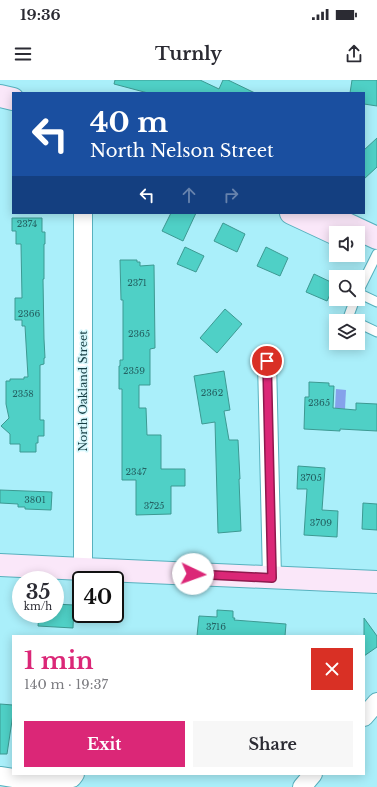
<!DOCTYPE html>
<html lang="en">
<head>
<meta charset="utf-8">
<style>
  :root { --surface:#fff; --page:#f7f7f7; --text:#2b2b33; --muted:#7c7c81; --accent:#db2777 }
  body { margin:0; font-family:"Libre Baskerville",serif; background:var(--page); color:var(--text); height:100vh; display:flex; flex-direction:column; font-size:15px; white-space:nowrap }
  * { box-sizing:border-box; margin:0 }
  p { font-size:13px; color:var(--muted) }
  .icon { flex:none; width:22px; height:22px; fill:none; stroke:currentColor; stroke-width:2; stroke-linecap:round; stroke-linejoin:round }
  .map { position:relative; flex:1; overflow:hidden }
  .sheet { position:absolute; left:12px; top:555px; width:353px; height:140px; display:flex; flex-direction:column; background:var(--surface); border-radius:0px; box-shadow:0 2px 10px #0003 }
  .sheet>* { flex:none }
  .guide { position:absolute; left:12px; top:12px; width:353px; height:122px; border-radius:0px; box-shadow:0 2px 10px #0003; background:#1a4fa0; color:#fff; overflow:hidden }
  .tools { position:absolute; left:329px; top:146px; display:grid; gap:8px }
  .tools a { display:grid; place-items:center; width:36px; height:36px; border-radius:0px; background:var(--surface); box-shadow:0 2px 10px #0003; font-size:20px }
  .speed { position:absolute; left:12px; top:491px; display:flex; gap:8px; font-size:20px; font-weight:700; text-align:center }
  .speed>* { display:grid; place-content:center; width:52px; height:52px; border-radius:50%; background:var(--surface); box-shadow:0 2px 10px #0003; line-height:1 }
  .speed small { font-size:10px; font-weight:400 }
  .speed .limit { border:2px solid #111; border-radius:6px; background:#fff; color:#111 }
  .pin { position:absolute; display:grid; place-items:center; width:34px; height:34px; color:#fff; margin:-17px; border:2px solid #fff; border-radius:50%; box-shadow:0 1px 4px #0007 }
  .me { position:absolute; width:44px; margin:-22px; rotate:93deg; stroke-linejoin:round; filter:drop-shadow(0 0 3px #0008) }
  .turn { display:flex; align-items:center; gap:14px; height:84px; padding:0 12px; font-size:18px }
  .turn .icon { width:52px; height:52px; stroke-width:2.5 }
  .turn b { display:block; font-size:28px; line-height:34px }
  .lanes { display:flex; align-items:center; height:38px; padding:0 12px; background:#0003; justify-content:center; gap:20px; direction:ltr }
  .lanes .off { opacity:.35 }
  .round { display:grid; place-items:center; flex:none; width:42px; height:42px; border-radius:0px; background:var(--page) }
  .headline { display:flex; align-items:center; justify-content:space-between; height:68px; padding:0 12px }
  h1 { font-size:24px; font-weight:700; line-height:30px; color:var(--accent) }
  .action { display:flex; gap:8px; margin-top:auto; padding:8px 12px }
  .action a { flex:1; height:46px; border-radius:0px; background:var(--accent); color:#fff; font-size:16px; font-weight:700; line-height:46px; text-align:center }
  .action a+a { background:var(--page); color:var(--text) }
  .status { display:flex; justify-content:space-between; align-items:center; height:28px; padding:0 20px; background:var(--surface); direction:ltr }
  .status svg { height:11px; fill:currentColor }
  header { display:flex; justify-content:space-between; align-items:center; height:52px; padding:0 12px; background:var(--surface); font-size:18px; font-weight:700 }
  .map>svg:first-child { display:block }
  .water { fill:#85a1eb }
  .building { fill:#4fd0c6; stroke:#3d9992 }
  .lines { fill:none; stroke-linecap:round; stroke-linejoin:round }
  .lane-casing { stroke:#57b1be; stroke-width:11 }
  .street-casing { stroke:#57b1be; stroke-width:20 }
  .secondary-casing { stroke:#57b1be; stroke-width:24 }
  .lane { stroke:#fff; stroke-width:9 }
  .street { stroke:#fff; stroke-width:18 }
  .secondary { stroke:#fae7f9; stroke-width:22 }
  .route-casing { stroke:#8e194d; stroke-width:10 }
  .route { stroke:#db2777; stroke-width:7 }
  .labels { text-anchor:middle; stroke-width:3; stroke-linejoin:round; paint-order:stroke }
  .number-label { font-size:9px; fill:#246263 }
  .street-label { font-size:11px; fill:#163d42; stroke:#d5f6fb }
</style>
</head>
<body>
<div class="status"><b>19:36</b><svg viewBox="0 0 49 12"><path d="M0 12V9h3v3zM5 12V6h3v6zM10 12V3h3v9zM15 12V0h3v12zM26 1h20v11H26zM47 4h2v5h-2z"/></svg></div>
<header><svg class="icon" aria-label="menu" viewBox="0 0 24 24"><path d="M4 6h16M4 12h16M4 18h16"/></svg>Turnly<svg class="icon" aria-label="share" viewBox="0 0 24 24"><path d="M12 15V3M7 8l5-5 5 5M5 13v7h14v-7"/></svg></header>
<div class="map">
<svg width="377" height="707" viewBox="0 0 377 707">
  <rect width="100%" height="100%" fill="#aaeffa"/>
  <path class="water" d="M336,309l10,1 -1,19 -10,-1z"/>
  <path class="building" d="M115,0h85l19,9 4,-9h5l27,13h-107l-34,-9z
    M352,0h25v26l-13,-2v-11h-14z
    M377,58v29l-13,12v-29z
    M171,133h25l-13,28 -21,-10z
    M12,138h30v14h3v12h-1v35h-1l1,60 1,19h-1v6l-4,1v55h4v16h-6v7h-2v9h-16v-8h-10v-10l-9,-8 8,-8 -3,-14v-23h4v-2h14v-2h4l-3,-51h-3v-6h-7v-22h7l-1,-54h-5v-13h-4z
    M223,143l22,11 -8,18 -23,-11z
    M185,167l19,9 -8,16 -19,-8z
    M266,167l22,11 -8,18 -23,-10z
    M120,180h17v2h3v4l14,-1 1,83 -5,1v36h-11v23h7l1,27h14v34h24v17h-14v28l-35,1v-35h-14v-91h-3v-23h1v-6h3v-60h-2z
    M314,194l21,10 -8,17 -21,-9z
    M225,229l17,15 -25,29 -17,-15z
    M224,291l6,39 -6,1 5,29h9l2,39h-1l2,52 -23,2 -3,-111 -13,2 -8,-48z
    M309,302l20,1v3h5l-1,22 23,2v-7l21,1v27l-37,-2v2l-36,-2 1,-32h4z
    M298,386l27,2 -3,42 16,1 -1,26 -33,-2 3,-46h-10z
    M0,410l52,2 -1,18 -26,-1v-2h-7v-3l-18,-1z
    M363,423l14,1v26l-15,-1z
    M55,524l19,1 -1,23 -35,-2 1,-12h16z
    M217,530l16,1v7h2l-1,2 52,4 -1,12h-88l2,-20 18,1z
    M364,538l13,18v11l-13,9z
    M0,624l13,1v9l-6,40h-7z"/>
  <g class="lines">
    <g class="lane-casing">
      <path id="lane" d="M358,212l19,-38
        M358,213l19,9
        M355,241l-7,-3 7,-19
        M358,243l19,9"/>
    </g>
    <g class="street-casing">
      <path id="street" d="M267,281l5,217
        M83,489v-356
        M364,637l13,-15
        M0,696l39,6 33,-4 3,-4
        M302,707l11,-13"/>
    </g>
    <g class="secondary-casing">
      <path id="secondary" d="M0,16l13,3
        M291,133l45,21
        M323,133l54,25
        M0,485l83,4 294,13"/>
    </g>
    <use href="#lane" class="lane"/>
    <use href="#street" class="street"/>
    <use href="#secondary" class="secondary"/>
  </g>
  <g class="lines">
    <g class="route-casing">
      <path id="route" d="M193,494l79,4 -5,-217"/>
    </g>
    <use href="#route" class="route"/>
  </g>
  <g class="labels">
    <g class="number-label">
      <text x="27" y="147">2374</text>
      <text x="137" y="206">2371</text>
      <text x="29" y="237">2366</text>
      <text x="139" y="257">2365</text>
      <text x="134" y="294">2359</text>
      <text x="212" y="316">2362</text>
      <text x="23" y="317">2358</text>
      <text x="319" y="326">2365</text>
      <text x="136" y="395">2347</text>
      <text x="311" y="401">3705</text>
      <text x="35" y="423">3801</text>
      <text x="154" y="429">3725</text>
      <text x="321" y="446">3709</text>
      <text x="216" y="550">3716</text>
    </g>
    <g class="street-label">
      <text transform="translate(83 311) rotate(-90)" y="4">North Oakland Street</text>
    </g>
  </g>
</svg>
<div class="tools">
<a><svg class="icon" aria-label="sound" viewBox="0 0 24 24"><path d="M4 9h4l5-4v14l-5-4H4zM17 9q2 3 0 6"/></svg></a>
<a><svg class="icon" aria-label="search" viewBox="0 0 24 24"><circle cx="10" cy="10" r="6"/><path d="M15 15l6 6"/></svg></a>
<a><svg class="icon" aria-label="layers" viewBox="0 0 24 24"><path d="M12 4l9 5-9 5-9-5zM3 14l9 5 9-5"/></svg></a>
</div>
<div class="speed"><div>35<small>km/h</small></div><div class="limit">40</div></div>
<div class="pin" style="left:267px;top:281px;background:#d93025"><svg class="icon" aria-label="arrive" viewBox="0 0 24 24"><path d="M6 21V4h12l-3 4 3 4H6"/></svg></div>
<svg class="me" style="left:193px;top:494px" viewBox="-20 -20 40 40"><circle r="19" fill="#fff"/><path d="M0-13L10 11 0 6-10 11z" fill="#db2777"/></svg>
<div class="guide">
<div class="turn"><svg class="icon" aria-label="left" viewBox="0 0 24 24"><path d="M17 20v-9H6M10 6l-5 5 5 5"/></svg><div><b>40 m</b>North Nelson Street</div></div>
<div class="lanes"><svg class="icon" aria-label="left" viewBox="0 0 24 24"><path d="M17 20v-9H6M10 6l-5 5 5 5"/></svg><svg class="icon off" aria-label="ahead" viewBox="0 0 24 24"><path d="M12 20V5M6 11l6-6 6 6"/></svg><svg class="icon off" aria-label="right" viewBox="0 0 24 24"><path d="M7 20v-9h11M14 6l5 5-5 5"/></svg></div>
</div>
<section class="sheet">
<div class="headline"><div><h1>1 min</h1><p>140 m · 19:37</p></div><a class="round" style="background:#d93025;color:#fff"><svg class="icon" aria-label="close" viewBox="0 0 24 24"><path d="M6 6l12 12M18 6L6 18"/></svg></a></div>
<div class="action"><a>Exit</a><a>Share</a></div>
</section>
</div>
</body>
</html>
